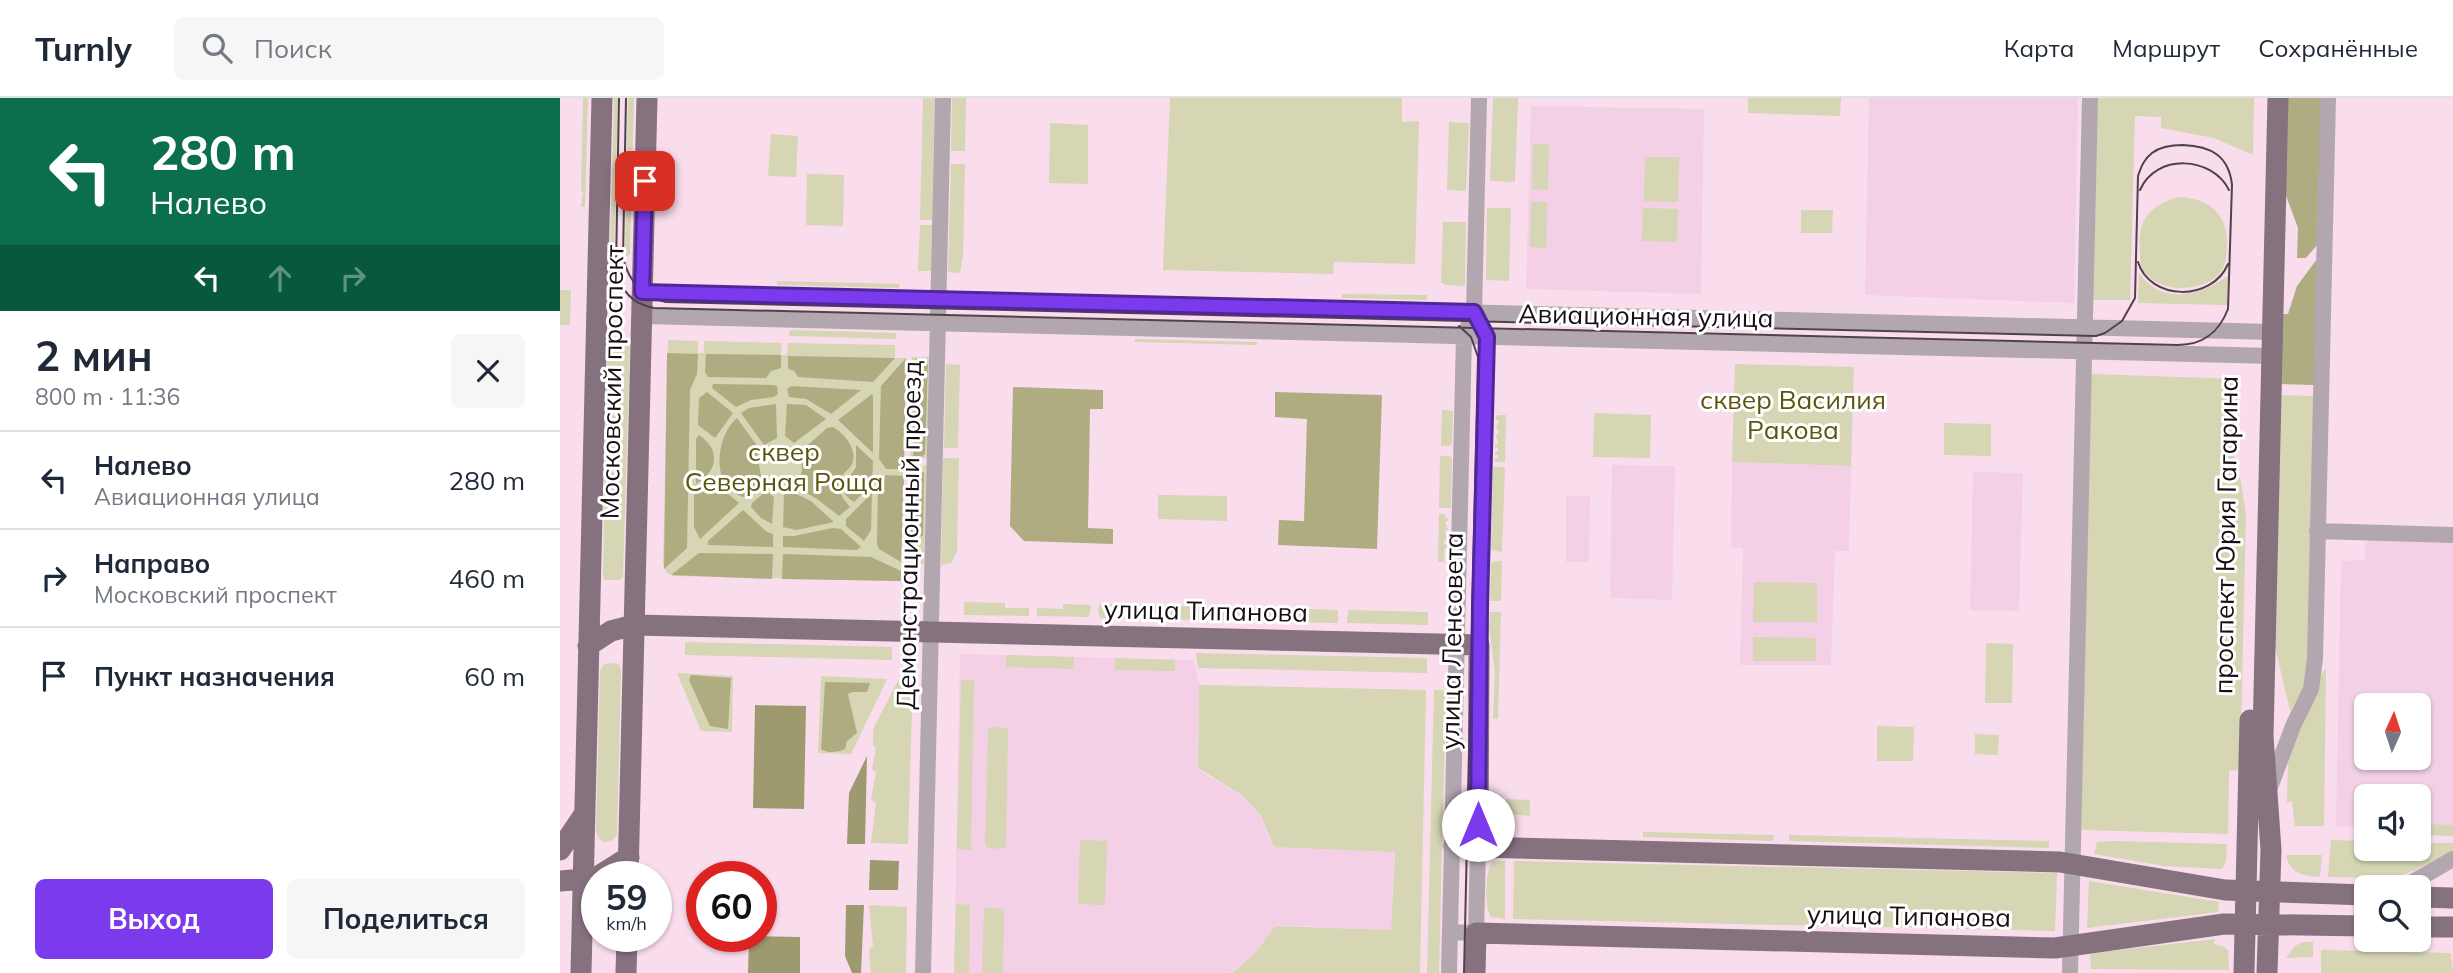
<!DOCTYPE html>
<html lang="ru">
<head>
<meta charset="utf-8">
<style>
  :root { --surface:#fff; --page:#f6f6f7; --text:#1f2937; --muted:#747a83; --line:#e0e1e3; --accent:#7c3aed }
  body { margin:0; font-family:Mulish,sans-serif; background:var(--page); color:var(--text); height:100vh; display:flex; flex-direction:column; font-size:26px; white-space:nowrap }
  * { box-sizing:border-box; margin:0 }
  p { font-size:23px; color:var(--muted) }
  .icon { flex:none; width:38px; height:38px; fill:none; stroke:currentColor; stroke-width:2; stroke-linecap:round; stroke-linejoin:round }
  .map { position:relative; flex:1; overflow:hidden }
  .sheet { display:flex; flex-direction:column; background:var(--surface); width:560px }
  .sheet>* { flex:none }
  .guide { background:#0b6e4f; color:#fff; overflow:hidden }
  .needle { width:46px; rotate:3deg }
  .tools { position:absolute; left:1794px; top:595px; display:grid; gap:14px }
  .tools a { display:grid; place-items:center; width:77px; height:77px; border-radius:10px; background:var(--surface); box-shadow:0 2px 5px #0004; font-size:35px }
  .speed { position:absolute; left:21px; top:763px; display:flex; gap:14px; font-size:35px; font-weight:700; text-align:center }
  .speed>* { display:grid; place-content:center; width:91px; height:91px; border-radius:50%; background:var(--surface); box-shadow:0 2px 5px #0004; line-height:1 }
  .speed small { font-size:18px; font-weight:400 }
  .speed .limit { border:10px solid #d22; background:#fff; color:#111 }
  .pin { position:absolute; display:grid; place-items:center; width:60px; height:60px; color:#fff; margin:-30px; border-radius:14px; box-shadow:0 4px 10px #0006 }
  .me { position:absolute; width:77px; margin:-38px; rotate:0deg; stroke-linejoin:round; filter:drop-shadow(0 0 5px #0008) }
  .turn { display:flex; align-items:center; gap:24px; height:147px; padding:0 35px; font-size:32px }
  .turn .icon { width:91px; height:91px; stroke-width:2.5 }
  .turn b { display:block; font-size:49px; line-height:60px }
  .lanes { display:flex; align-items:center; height:66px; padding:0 35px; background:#0003; justify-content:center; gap:35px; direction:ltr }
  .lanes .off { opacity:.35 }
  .round { display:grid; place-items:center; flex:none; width:74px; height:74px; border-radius:10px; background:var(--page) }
  .summary { display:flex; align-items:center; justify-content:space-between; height:119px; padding:0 35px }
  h1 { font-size:42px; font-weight:700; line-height:52px }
  .action { display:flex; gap:14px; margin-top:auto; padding:14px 35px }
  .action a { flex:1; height:80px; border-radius:10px; background:var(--accent); color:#fff; font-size:28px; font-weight:700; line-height:80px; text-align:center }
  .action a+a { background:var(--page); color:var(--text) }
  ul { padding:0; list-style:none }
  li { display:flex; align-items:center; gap:21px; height:98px; padding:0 35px; border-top:2px solid var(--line) }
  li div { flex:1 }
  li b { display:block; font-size:26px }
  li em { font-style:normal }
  header { display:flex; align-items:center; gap:42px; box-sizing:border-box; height:98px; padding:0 35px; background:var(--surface); border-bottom:2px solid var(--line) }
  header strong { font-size:33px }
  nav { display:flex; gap:38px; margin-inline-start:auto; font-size:24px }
  .search { width:490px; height:63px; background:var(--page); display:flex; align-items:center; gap:18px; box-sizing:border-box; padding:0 24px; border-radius:10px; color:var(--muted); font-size:26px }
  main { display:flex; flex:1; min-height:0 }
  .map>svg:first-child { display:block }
  .built { fill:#f3d0e5; fill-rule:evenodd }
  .green { fill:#d6d5b4 }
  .forest { fill:#afac82 }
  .water { fill:#9d9a70 }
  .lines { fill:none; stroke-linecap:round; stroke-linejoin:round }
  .minor { stroke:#b2a7ae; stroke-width:16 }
  .major { stroke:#86717e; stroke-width:21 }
  .tram { stroke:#50424a; stroke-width:2 }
  .route-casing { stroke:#51269a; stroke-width:18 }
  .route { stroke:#7c3aed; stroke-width:12 }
  .labels { text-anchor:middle; stroke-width:6; stroke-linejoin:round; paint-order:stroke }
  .street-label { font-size:26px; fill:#170e13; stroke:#fff }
  .park-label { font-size:26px; fill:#5b560d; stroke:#fff }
</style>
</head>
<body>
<header>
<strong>Turnly</strong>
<div class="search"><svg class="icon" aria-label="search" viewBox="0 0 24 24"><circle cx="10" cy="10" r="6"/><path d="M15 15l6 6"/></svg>Поиск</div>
<nav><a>Карта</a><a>Маршрут</a><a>Сохранённые</a></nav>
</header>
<main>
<section class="sheet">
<div class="guide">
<div class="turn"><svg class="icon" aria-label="left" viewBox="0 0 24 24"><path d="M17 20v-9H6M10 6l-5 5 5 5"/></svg><div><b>280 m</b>Налево</div></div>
<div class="lanes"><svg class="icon" aria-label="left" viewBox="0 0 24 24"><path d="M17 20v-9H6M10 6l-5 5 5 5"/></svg><svg class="icon off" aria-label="ahead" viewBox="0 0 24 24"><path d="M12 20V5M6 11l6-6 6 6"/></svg><svg class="icon off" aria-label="right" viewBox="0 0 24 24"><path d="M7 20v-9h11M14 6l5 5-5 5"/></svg></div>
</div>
<div class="summary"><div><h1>2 мин</h1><p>800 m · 11:36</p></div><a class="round"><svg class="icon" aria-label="close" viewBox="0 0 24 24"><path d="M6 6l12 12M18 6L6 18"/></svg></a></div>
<ul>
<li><svg class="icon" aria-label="left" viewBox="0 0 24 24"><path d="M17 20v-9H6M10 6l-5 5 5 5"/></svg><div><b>Налево</b><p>Авиационная улица</p></div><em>280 m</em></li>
<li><svg class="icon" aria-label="right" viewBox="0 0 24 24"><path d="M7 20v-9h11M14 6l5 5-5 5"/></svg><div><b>Направо</b><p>Московский проспект</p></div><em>460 m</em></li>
<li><svg class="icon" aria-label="arrive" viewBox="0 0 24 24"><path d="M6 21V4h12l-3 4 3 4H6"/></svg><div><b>Пункт назначения</b></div><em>60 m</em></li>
</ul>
<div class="action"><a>Выход</a><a>Поделиться</a></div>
</section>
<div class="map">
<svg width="1893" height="875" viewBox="0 0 1893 875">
  <rect width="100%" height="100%" fill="#f9dded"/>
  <path class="built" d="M1309,0h209l-4,205 -209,-8z
    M971,8l173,3 -3,185 -175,-5z
    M1172,364l119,4 -2,85h-14l-4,114h-91l3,-117 -12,-1z
    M1052,367l63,1 -3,134 -62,-2z
    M1413,374l50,1 -4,138 -49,-1z
    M1006,398h24l-1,66h-23z
    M1809,442l84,2v287l-34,-1 -1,-32h-52v31l-30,-1 5,-265 24,-1v-16zM1806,607h52v53h-52z
    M400,556l234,6 5,24 -2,85 44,26 19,21 13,31 121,5 -3,78 -116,-5 -19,27 -26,21h-276z"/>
  <path class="green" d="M23,0h5l-3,109h-4l2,-15 -2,-2z
    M54,0h4l-4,157 -4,-4z
    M68,0h6l-4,156 -5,3z
    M363,0h12l-3,122h-12z
    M392,0h14l-1,53h-14z
    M610,0h232v24l17,-1 -4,143 -81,-2 -1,12 -170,-4z
    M933,0h25l-3,84 -25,-1z
    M1188,0h93l-1,18 -92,-3z
    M1536,0h158l-1,57 -39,-17 -53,-10v-11l-26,-1 -5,184h-39z
    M889,24l20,1 -3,68 -19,-1z
    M490,25l38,2v59l-39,-1z
    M211,36l27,2 -2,41 -28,-1z
    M973,46h16l-1,46 -16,-1z
    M1085,59h34l-1,45 -34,-1z
    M391,66h14l-2,92 -3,17 -12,-1z
    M247,76l37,1 -1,51 -37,-1z
    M1620,99c28,1 48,17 47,47 0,8 -1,19 -5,26 -14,23 -62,24 -78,2 -4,-5 -4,-14 -4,-21 -3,-31 10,-47 40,-54z
    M971,104h16l-1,46 -16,-1z
    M927,110h24l-2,73 -23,-1z
    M1083,110l35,1 -1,33 -35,-1z
    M1241,112h32l-1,23h-31z
    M883,124h23l-1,64 -20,-1 -4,-3z
    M360,127h12l-1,46h-13z
    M1579,175c23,33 61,23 89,3l-1,29 -89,-2z
    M217,183l123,3 -1,4 -122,-3z
    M0,192h11l-1,35h-10z
    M782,196l85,1v5l-85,-2z
    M230,232l106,3v6l-107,-3z
    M575,241l122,3v3l-122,-3z
    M108,242l30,1v12h6v-12l78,2 -1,12h6l1,-12 107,2v13h11l-5,223 -227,-5 -7,-3 -4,-8z
    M47,248h23l-7,231 -3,3h-15l-2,-4z
    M352,259h17l-2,100 -17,9z
    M386,266l14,1 -2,83h-14z
    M1175,266l119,3 -3,99 -119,-4z
    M1531,276l148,5 -6,97 7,1 6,37 -6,256 -11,1 -1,63 -147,-4z
    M1719,297l35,1 -7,279 -3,12 -14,24 -17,-73z
    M882,312l11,1 -1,32 -3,3h-8z
    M1034,315l57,2 -1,43 -57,-1z
    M939,317h7l-1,47h-10v-4h3v-3h-3v-3l3,-1v-3h-3v-4h3l-2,-10h2l1,-4 -3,-1 3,-9h-3v-4z
    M1384,325l47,1v32l-47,-1z
    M880,358h9l3,3 -1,49h-12z
    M383,360h16l-2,94 -6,11 -10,2z
    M367,366l-3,100h-16l2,-91z
    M933,369h12l-3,85 -11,-2z
    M598,397l69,1v25l-69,-2z
    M879,416h6v3l3,1v3h-3l3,9h-3v5l3,1v3h-3l-1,5 3,1v3l-3,1v13h-6z
    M934,463h8l-1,40h-11l1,-37z
    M1194,484l63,1v39h-64z
    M404,504l41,1v5h24v8l-65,-1z
    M503,506l28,1 -2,12 -52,-1v-8l26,1z
    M540,506l179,4 -1,13 -178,-3 -2,-8z
    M723,510l55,2v13l-56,-1z
    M788,512l80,2v13l-81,-2z
    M930,514h11l-3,107 -5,-1 2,-47 -6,-43z
    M1193,539l63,1v23h-63z
    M125,544l207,5v13l-207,-5z
    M1426,545l27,1 -1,59h-27z
    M636,555l231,5v15l-229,-5z
    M446,557l68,2 -1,12 -67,-2z
    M555,560l60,2v11l-60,-1z
    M56,565l4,3 1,6 -4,162 -4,6 -9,2 -5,-3 -3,-7 4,-161 4,-7z
    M1766,571l-2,157h-29l-3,-24h-5l1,-42 32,-84z
    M117,575l56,3 -1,56 -31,-1z
    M261,578l66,3 -36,75 -33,-1z
    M353,580l-5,166 -37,-1 5,-40 -5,-4 5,-26 -4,-4 4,-22 -3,-2v-16l26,-50z
    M401,582h13l-3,170 -14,-1z
    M639,587l227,5 -6,283h-188l24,-21 19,-26 116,4 4,-78 -121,-5 -13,-31 -19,-21 -44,-27z
    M874,592h12l-7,283h-12z
    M1317,628l37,1 -1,34h-36z
    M431,629l15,1 2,2 -2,116 -3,3 -15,-1 -3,-3 3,-115z
    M1415,636l24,1 -1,20 -23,-1z
    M946,701l24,1v16l-20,-2 -4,-7z
    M1859,726l34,1v11l-34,-1z
    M1083,734l131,3 -1,6 -130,-4z
    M1229,737l260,6v7l-260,-7z
    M520,742l27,1 -2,64 -27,-1z
    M1771,742l35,1v8h52l1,-6h34v8l-38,19 -22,8 -65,-1z
    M1554,743l113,3 -1,17 -4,8 -57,-3 -71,-12 3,-12z
    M1726,757h36l-2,22c-17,-1 -30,-3 -34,-22z
    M936,763h9v58l-14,-2c-7,-11 -6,-43 1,-55z
    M954,763l543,12 -2,58 -542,-12z
    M1529,783l130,21 -1,10 -131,16z
    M396,806l14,1 -1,68h-15z
    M309,807l38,2 -1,66h-35l-2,-24 4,-3z
    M427,810l17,1 -1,64h-21l2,-63z
    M1655,841l-1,5 8,2 6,4 1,20 -138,-1 -1,-15 4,-1z
    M1743,844h10v15l-27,1 9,-12z
    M1761,852l130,3 2,20h-132z"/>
  <path class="forest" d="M1726,0h35l-4,147 -11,13h-9l1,-30 -14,-38z
    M1757,161l-3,126 -36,-1 2,-70h8l9,-28z
    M107,255l31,1 -1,20 -7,16 -3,158 -23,21z
    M146,256l75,1v13l-10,3 -5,7 -58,-1 -3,-5z
    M228,258l107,2 -22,24 -75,-5 -4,-6 -6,-2z
    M346,260l-2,111h-18l-7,-10 2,-73z
    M355,261l13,2 -3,93 -12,9z
    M153,286l61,1 3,1 1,8 -4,3 -23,3 -15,7 -24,-19z
    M231,288l70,4 -30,24 -25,-15 -17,-2 -2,-8z
    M453,289l90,3v19h-13l-2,119 25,1v15l-89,-3 -14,-15z
    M147,294l26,21 -18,25 -17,-13 1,-27z
    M715,294l107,3 -5,154 -99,-4 1,-25 25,1 3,-102 -32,-2z
    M312,296l1,2v57l-35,-33z
    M216,306l1,34 -13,7 -23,-32 8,-5z
    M227,306l19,1 20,14 -32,24 -9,-7z
    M177,320l24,33 -2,14 3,17 -18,15c-34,-9 -29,-60 -7,-79z
    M273,329c12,7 25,23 19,37 -2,4 -5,6 -8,9 -11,13 -3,23 6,34l-11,9 -22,-17 -21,-12 6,-16 -1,-20 26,-23z
    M139,337c22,15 19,36 -3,49v-45z
    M296,347l17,16 -1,24 -18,17c-22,-15 -6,-20 2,-35z
    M364,374l-1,64 -12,1 1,-63z
    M326,377l18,1 -3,86 -22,-13 -2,-5 1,-58z
    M154,384l25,21 -39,36 -6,-12v-32z
    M206,393l8,6 -2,27 -11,-6 -10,-11 1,-4z
    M232,394l19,9 23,21 -38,8 -13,-3 1,-32z
    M312,395l-1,37 -7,11 -18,-15v-7z
    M183,412l24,22 6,2v13l-65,-2v-4z
    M273,430l8,1 20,18 -4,3 -74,-3v-11h11z
    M139,455l74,1 -1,25 -101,-4z
    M223,456l88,3 30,14v10l-119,-2z
    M131,577l40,3 -3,51 -18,-3 -21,-46z
    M265,584l45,1 -3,9h-15l-4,2 9,39 -10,8 -2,8c-8,3 -16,5 -24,0z"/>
  <path class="water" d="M195,607l51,1 -2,103 -51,-1z
    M307,658l-2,88h-18l2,-51z
    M310,762l29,1 -1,29h-29z
    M286,807h18l-3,68h-9l-7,-17z
    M189,838l51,1v36h-52z"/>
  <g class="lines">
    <path class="minor" d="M82,194l1630,40
      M82,218l1630,40
      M1757,433l136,4
      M919,547l8,-308 -4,-7
      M1709,692l24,-64 18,-37 4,-30 13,-561
      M1844,789l49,-28
      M890,834l26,1 2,-86 -27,-1
      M363,875l20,-875
      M889,875l15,-637 10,-24 5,-214
      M1510,875l20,-875"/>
    <path class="major" d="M28,548l23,-15 23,-6 845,20 -1,202 582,15 165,28 141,5
      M0,752l23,-34
      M37,779l32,-20
      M68,779l19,-779
      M0,783l35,-3
      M1858,799l35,1
      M1858,829h35
      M21,875l21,-875
      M66,875l1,-37
      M915,875l1,-40 579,15 169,-24 142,2
      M1684,875l6,-253
      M1707,875l4,-123 -8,-114 15,-638"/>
    <path class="tram" d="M59,0l-3,170c4,22 15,36 38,40l1524,37c26,0 41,-13 50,-36l4,-124c-3,-29 -21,-39 -49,-40 -11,0 -22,1 -31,8 -8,6 -11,14 -14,23l-3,122 -13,23 -17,12 -9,3 -1430,-34c-24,-5 -37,-20 -43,-44l3,-160
      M1580,92c16,-37 72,-34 89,0
      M1578,164c12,39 74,40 90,2
      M899,228l12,11 7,20 -14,616"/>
  </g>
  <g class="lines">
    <g class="route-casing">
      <path id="route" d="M85,83l-3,111 832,20 13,25 -7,269 -2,219"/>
    </g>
    <use href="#route" class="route"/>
  </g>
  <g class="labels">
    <g class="street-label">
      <text transform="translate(1086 218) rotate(1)" y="9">Авиационная улица</text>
      <text transform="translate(52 284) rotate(-89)" y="9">Московский проспект</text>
      <text transform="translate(349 437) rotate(-89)" y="9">Демонстрационный проезд</text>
      <text transform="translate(1666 437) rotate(-89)" y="9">проспект Юрия Гагарина</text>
      <text transform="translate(646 513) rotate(1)" y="9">улица Типанова</text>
      <text transform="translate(892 543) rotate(-89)" y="9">улица Ленсовета</text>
      <text transform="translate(1349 818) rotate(1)" y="9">улица Типанова</text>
    </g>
    <g class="park-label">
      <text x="1233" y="311">сквер Василия<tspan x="1233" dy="30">Ракова</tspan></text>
      <text x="224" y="363">сквер<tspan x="224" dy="30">Северная Роща</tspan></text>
    </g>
  </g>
</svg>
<div class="tools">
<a><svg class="needle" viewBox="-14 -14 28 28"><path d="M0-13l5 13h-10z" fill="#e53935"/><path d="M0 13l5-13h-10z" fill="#747a83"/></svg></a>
<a><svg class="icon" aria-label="sound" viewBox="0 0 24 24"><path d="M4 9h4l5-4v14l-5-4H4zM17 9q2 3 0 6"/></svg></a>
<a><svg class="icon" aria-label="search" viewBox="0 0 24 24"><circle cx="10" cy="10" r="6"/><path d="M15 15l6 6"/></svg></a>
</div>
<div class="speed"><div>59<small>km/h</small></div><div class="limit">60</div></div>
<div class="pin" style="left:85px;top:83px;background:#d93025"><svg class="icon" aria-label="arrive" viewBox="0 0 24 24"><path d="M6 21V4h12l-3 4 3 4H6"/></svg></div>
<svg class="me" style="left:918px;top:727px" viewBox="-20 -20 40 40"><circle r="19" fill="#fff"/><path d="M0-13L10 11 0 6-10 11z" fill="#7c3aed"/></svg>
</div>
</main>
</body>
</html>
